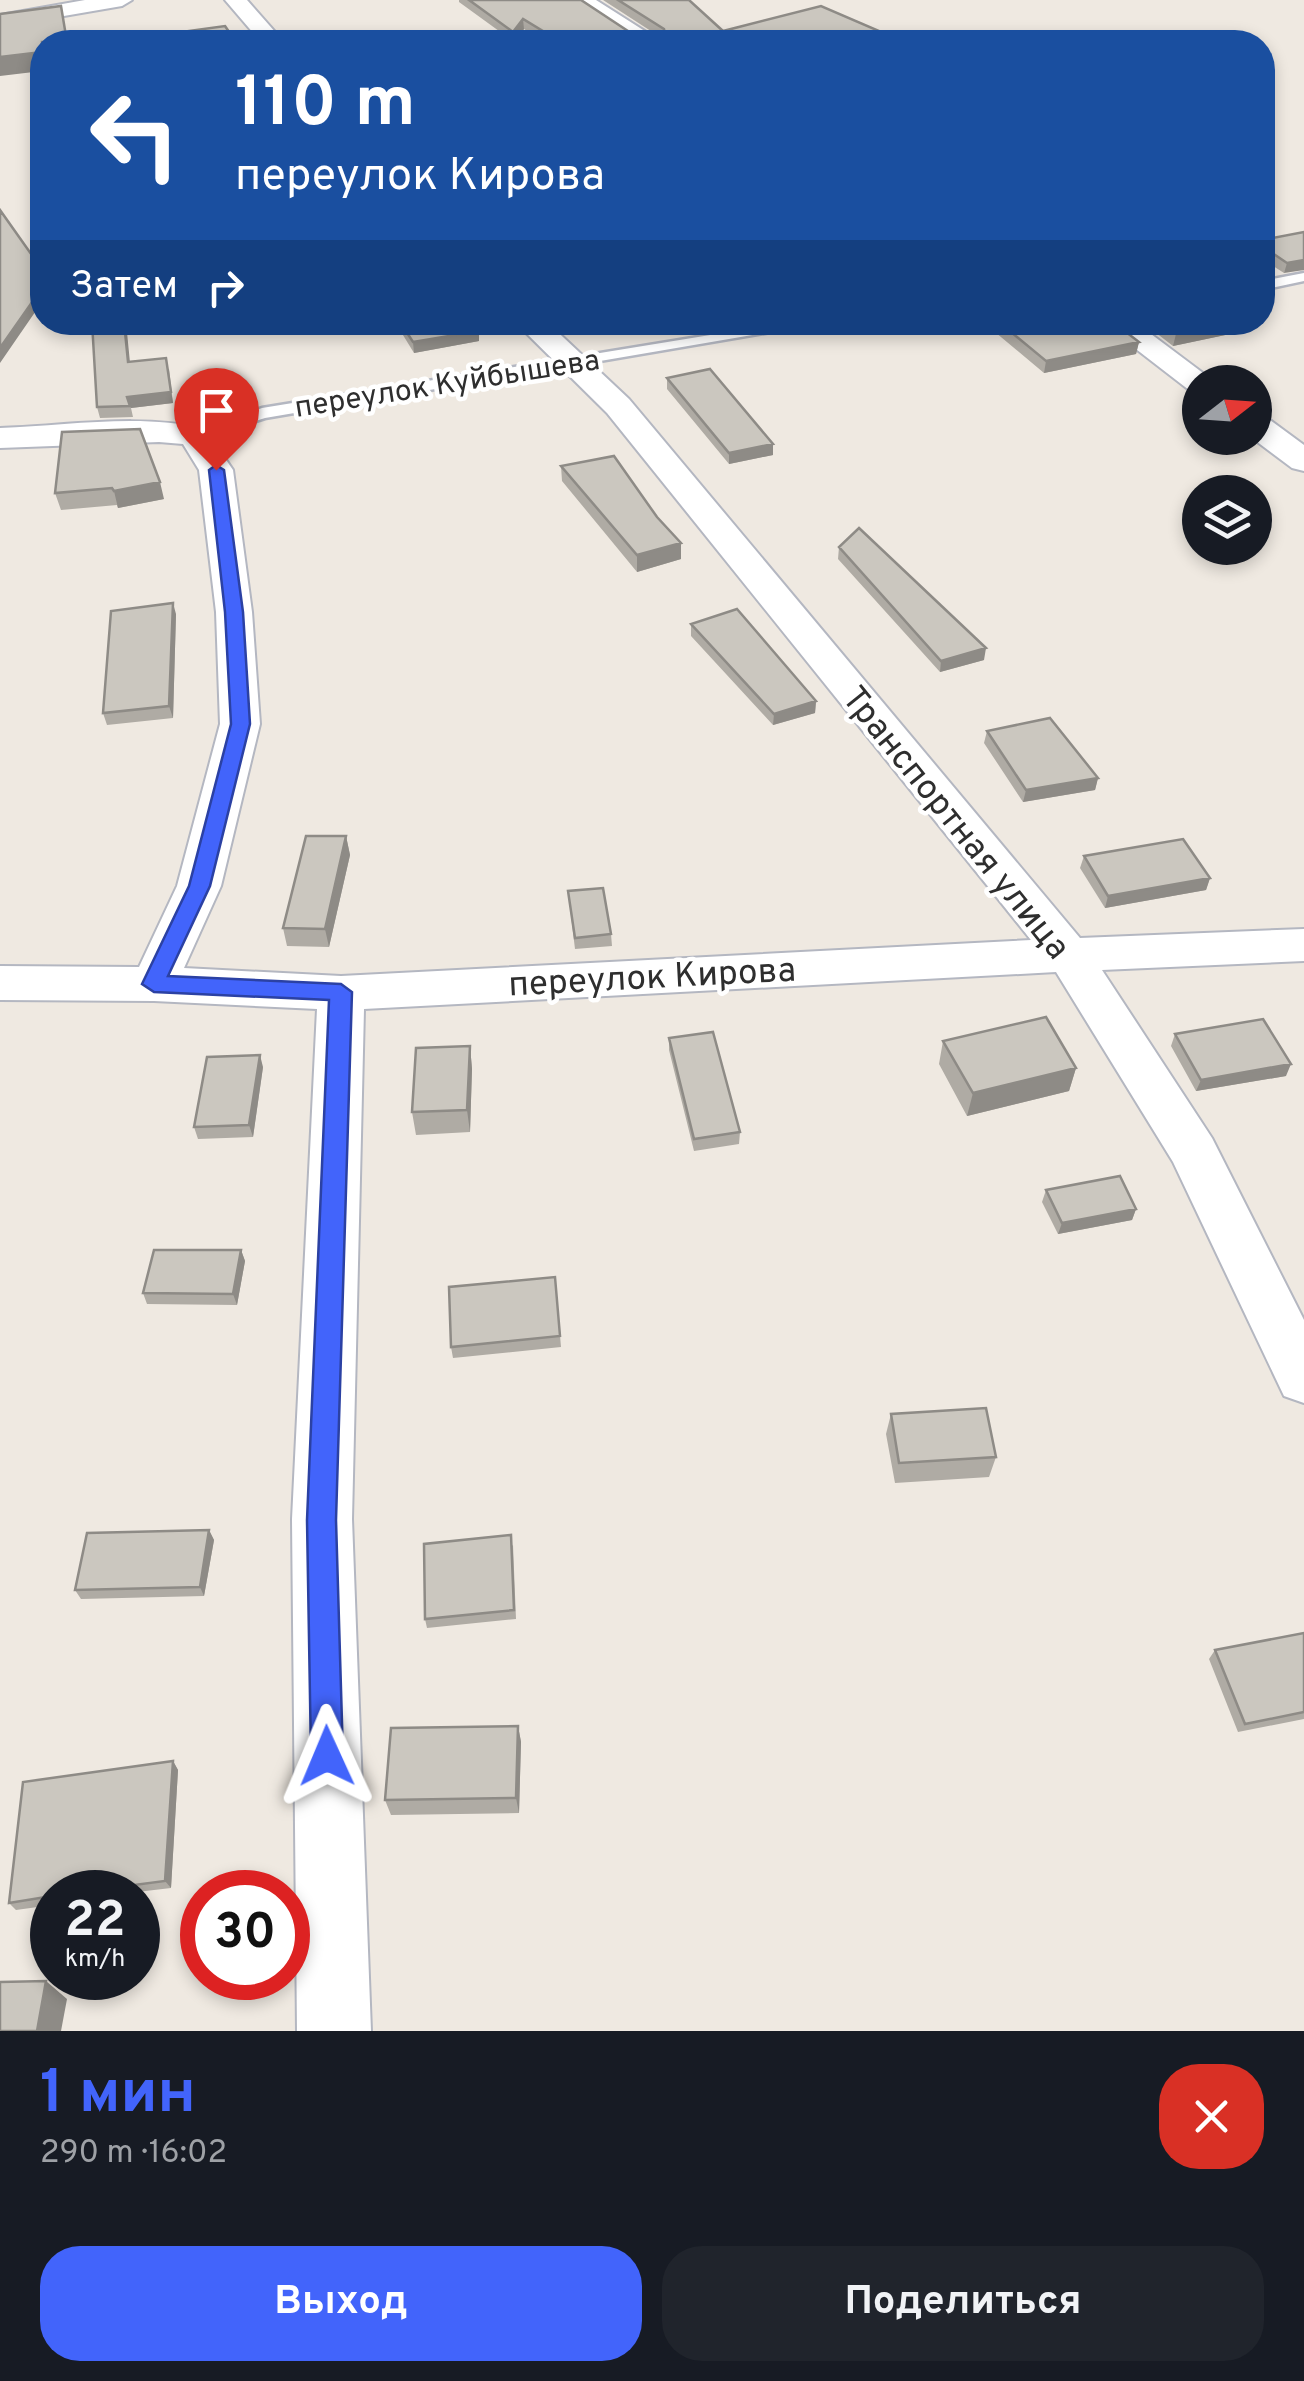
<!DOCTYPE html>
<html lang="ru">
<head>
<meta charset="utf-8">
<style>
  :root { --surface:#171b24; --page:#20242c; --text:#f1f3f6; --muted:#9ea1a6; --accent:#4264fb }
  body { margin:0; font-family:Overpass,sans-serif; background:var(--page); color:var(--text); height:100vh; display:flex; flex-direction:column; font-size:38px; white-space:nowrap }
  * { box-sizing:border-box; margin:0 }
  p { font-size:32px; color:var(--muted) }
  .icon { flex:none; width:55px; height:55px; fill:none; stroke:currentColor; stroke-width:2; stroke-linecap:round; stroke-linejoin:round }
  .map { position:relative; height:2031px; overflow:hidden }
  .sheet { display:flex; flex-direction:column; background:var(--surface); flex:1 }
  .sheet>* { flex:none }
  .top-card { position:absolute; left:30px; top:30px; width:1245px; height:305px; border-radius:40px; box-shadow:0 5px 15px #0003; background:#1a4fa0; color:#fff; overflow:hidden }
  .needle { width:65px; rotate:73deg }
  .tools { position:absolute; left:1182px; top:365px; display:grid; gap:20px }
  .tools a { display:grid; place-items:center; width:90px; height:90px; border-radius:50%; background:var(--surface); box-shadow:0 5px 15px #0003; font-size:50px }
  .speed { position:absolute; left:30px; top:1870px; display:flex; gap:20px; font-size:50px; font-weight:700; text-align:center }
  .speed>* { display:grid; place-content:center; width:130px; height:130px; border-radius:50%; background:var(--surface); box-shadow:0 5px 15px #0003; line-height:1 }
  .speed small { font-size:25px; font-weight:400 }
  .speed .limit { border:15px solid #d22; background:#fff; color:#111 }
  .pin { position:absolute; display:grid; place-items:center; width:85px; height:85px; color:#fff; margin:-102px -42px; border-radius:50% 50% 50% 0; rotate:-45deg; box-shadow:0 0 10px #0007 }
  .pin .icon { rotate:45deg }
  .me { position:absolute; width:110px; margin:-55px; rotate:359deg; stroke-linejoin:round; filter:drop-shadow(0 0 8px #0008) }
  .turn { display:flex; align-items:center; gap:35px; height:210px; padding:0 40px; font-size:45px }
  .turn .icon { width:130px; height:130px; stroke-width:2.5 }
  .turn b { display:block; font-size:70px; line-height:85px }
  .then { display:flex; align-items:center; height:95px; padding:0 40px; background:#0003; gap:20px; font-size:38px }
  .round { display:grid; place-items:center; flex:none; width:105px; height:105px; border-radius:40px; background:var(--page) }
  .summary { display:flex; align-items:center; justify-content:space-between; height:170px; padding:0 40px }
  h1 { font-size:60px; font-weight:700; line-height:75px; color:var(--accent) }
  .button { display:flex; gap:20px; margin-top:auto; padding:20px 40px }
  .button a { flex:1; height:115px; border-radius:40px; background:var(--accent); color:#fff; font-size:40px; font-weight:700; line-height:115px; text-align:center }
  .button a+a { background:var(--page); color:var(--text) }
  .map>svg:first-child { display:block }
  .lines { fill:none; stroke-linecap:round; stroke-linejoin:round }
  .lane-casing { stroke:#b4b7c1; stroke-width:5 }
  .street-casing { stroke:#b4b7c1; stroke-width:4 }
  .lane { fill:#fff; fill-rule:evenodd }
  .street { fill:#fff; fill-rule:evenodd }
  .wall { fill:#afaba4 }
  .shaded-wall { fill:#8e8b86 }
  .building { fill:#cbc7bf; stroke:#8e8b86; stroke-width:2.5 }
  .route { fill:#4264fb; stroke:#2b41a3; stroke-width:2.5 }
  .labels { text-anchor:middle; stroke-width:9; stroke-linejoin:round; paint-order:stroke }
  .far-street-label { font-size:30px; fill:#2e2e2e; stroke:#fff }
  .street-label { font-size:35px; fill:#2e2e2e; stroke:#fff }
</style>
</head>
<body>
<div class="map">
<svg width="1304" height="2031" viewBox="0 0 1304 2031">
  <rect width="100%" height="100%" fill="#efe9e1"/>
  <g class="lines">
    <g class="lane-casing">
      <path id="lane" d="M1304,273v8l-42,9v-9z
        M790,322h39l-564,96 -71,23 -9,-5 77,-28z"/>
    </g>
    <g class="street-casing">
      <path id="street" d="M85,0h47l-10,6 -122,21v-12z
        M225,0h22l37,42h-23z
        M571,0h25l66,42h-26z
        M515,322h32l82,77 451,539 224,-9v32l-202,9 110,168 92,182v83l-20,-7 -111,-234 -117,-190 -692,37 -12,510 19,512h-74l-5,-512 25,-510 -163,-8 -154,-1v-34l139,1 38,-81 43,-162 -4,-112 -17,-142 -16,-26 -24,-2 -159,6v-20c66,-2 141,-15 205,1l28,41 19,142 8,112 -39,162 -37,82 157,8 690,-36 -424,-527z
        M1101,322h34l80,60h-15v10l-11,-2z
        M1255,414l11,3 38,28v26l-12,-3 -40,-30z"/>
    </g>
    <use href="#lane" class="lane"/>
    <use href="#street" class="street"/>
  </g>
  <path class="wall" d="M459,0h122l53,35h23l-54,-35h86l34,31 177,9v2h-355l-21,-13 -10,13 -55,-40z
    M1304,232l-20,41 -22,-14v-19z
    M395,322h78l6,9v10l-65,12z
    M983,322h130l26,20 -3,12 -92,19z
    M1142,322l91,1 -3,11 -57,12z
    M130,362l39,7 4,34 -42,5 2,9 -33,1 -3,-11z
    M667,378l106,66v11l-44,9 -62,-75z
    M62,432l102,67 -46,9 -1,-3 -56,5 -6,-17z
    M561,466l120,93 -44,13 -75,-91z
    M839,547l145,113 -44,12 -102,-113z
    M176,614l-3,104 -66,7 -4,-12z
    M691,624l125,77 -1,12 -42,12 -82,-89z
    M987,731l111,47 -3,12 -72,12 -39,-59z
    M346,836l4,19 -21,92 -42,-1 -4,-18z
    M1084,856l126,22 -4,12 -101,18 -25,-40z
    M568,891l43,43 1,12 -37,3z
    M1175,1034l111,42 -90,15 -25,-45z
    M669,1038l71,94 -1,12 -45,7 -25,-101z
    M943,1041l133,27 -7,23 -102,25 -28,-52z
    M470,1046l2,23 -2,63 -54,3 -4,-23z
    M263,1067l-10,70 -55,2 -4,-12z
    M1046,1190l90,19 -4,11 -74,14 -16,-32z
    M241,1250l4,11 -8,44 -90,-1 -4,-11z
    M555,1277l6,70 -108,11 -2,-11z
    M891,1414l105,43 -7,20 -94,6 -9,-49z
    M209,1530l5,10 -10,56 -123,3 -6,-9z
    M513,1545l3,74 -89,9 -2,-9z
    M1304,1633v86l-66,13 -29,-73 6,-9z
    M518,1726l3,16 -2,71 -128,2 -6,-15z
    M173,1761l5,9 -7,118 -34,4h-85v13l-36,5 -7,-7z"/>
  <path class="shaded-wall" d="M523,19l1,10 -10,13 -1,-10z
    M42,52v19l-42,5v-19z
    M1304,260v10l-20,3 3,-10z
    M41,268l1,34 -42,61v-15z
    M124,322h2l5,51 -3,-11z
    M1233,323l-3,11 -57,12 3,-12z
    M479,331v10l-65,12 -1,-11z
    M1139,342l-3,12 -92,19 2,-12z
    M166,358l7,45 -42,5 -4,-11z
    M773,444v11l-44,9v-11z
    M160,482l4,17 -46,9 -4,-17z
    M681,543v16l-44,13v-17z
    M173,603l3,11 -3,104 -4,-12z
    M986,648l-2,12 -44,12 1,-11z
    M816,701l-1,12 -42,12 1,-11z
    M1098,778l-3,12 -72,12 3,-12z
    M346,836l4,19 -21,92 -4,-18z
    M1210,878l-4,12 -101,18 3,-12z
    M470,1046l2,23 -2,63 -3,-22z
    M260,1055l3,12 -10,70 -4,-12z
    M1291,1064l-5,12 -90,15 5,-11z
    M1076,1068l-7,23 -102,25 6,-23z
    M1136,1209l-4,11 -74,14 4,-11z
    M241,1250l4,11 -8,44 -4,-11z
    M209,1530l5,10 -10,56 -4,-9z
    M518,1726l3,16 -2,71 -3,-15z
    M173,1761l5,9 -7,118 -6,-7z
    M46,1981l21,18 -6,32h-24z"/>
  <path class="building" d="M469,0h112l53,35 31,-1 -1,-5 -46,-29h71l34,31 98,-25 79,34 -10,2h-329l-38,-23 -10,13z
    M61,6l6,36h-25v10l-42,5v-43z
    M225,26l11,16h-71l-5,-7z
    M0,210l41,58 1,20 -42,60z
    M1304,232v28l-17,3 -25,-17v-6z
    M92,322h32l4,40 38,-4 5,34 -44,5 3,9 -33,1z
    M400,322h73l6,9 -66,11z
    M999,322h114l26,20 -93,19z
    M1160,322h73v1l-57,11z
    M710,369l63,75 -44,9 -62,-75z
    M140,429l20,53 -46,9 -2,-3 -57,5 7,-61z
    M614,456l43,61 24,26 -44,12 -76,-89z
    M859,528l127,120 -45,13 -102,-114z
    M173,603l-4,103 -66,7 8,-102z
    M737,609l79,92 -42,13 -83,-90z
    M1050,718l48,60 -72,12 -39,-59z
    M306,836h40l-21,93 -42,-1z
    M1183,839l27,39 -102,18 -24,-40z
    M603,888l8,46 -36,4 -7,-47z
    M1046,1017l30,51 -103,25 -30,-52z
    M1263,1019l28,45 -90,16 -26,-46z
    M713,1032l27,100 -46,7 -25,-101z
    M470,1046l-3,64 -55,2 4,-64z
    M260,1055l-11,70 -55,2 13,-70z
    M1120,1176l16,33 -74,14 -16,-33z
    M154,1250h87l-8,44 -90,-1z
    M555,1277l5,59 -109,11 -2,-60z
    M986,1408l10,49 -97,6 -8,-49z
    M209,1530l-9,57 -125,3 12,-57z
    M511,1535l3,75 -89,9 -1,-75z
    M1304,1633v79l-59,12 -30,-74z
    M518,1726l-2,72 -131,2 6,-72z
    M173,1761l-8,120 -84,11h-29v4l-43,7 14,-121z
    M46,1981l-9,50h-37v-49z"/>
  <path class="route" d="M216,465l8,5 19,142 7,112 -40,162 -42,90 173,8 11,8 -16,528 7,236 -4,11 -12,5 -11,-5 -5,-11 -4,-236 22,-520 -175,-8 -12,-8 47,-98 42,-162 -6,-112 -16,-142z"/>
  <g class="labels">
    <g class="far-street-label">
      <text transform="translate(447 383) rotate(-9)" y="10">переулок Куйбышева</text>
    </g>
    <g class="street-label">
      <text transform="translate(957 822) rotate(51)" y="12">Транспортная улица</text>
      <text transform="translate(652 976) rotate(-3)" y="12">переулок Кирова</text>
    </g>
  </g>
</svg>
<div class="tools">
<a><svg class="needle" viewBox="-14 -14 28 28"><path d="M0-13l5 13h-10z" fill="#e53935"/><path d="M0 13l5-13h-10z" fill="#9ea1a6"/></svg></a>
<a><svg class="icon" aria-label="layers" viewBox="0 0 24 24"><path d="M12 4l9 5-9 5-9-5zM3 14l9 5 9-5"/></svg></a>
</div>
<div class="speed"><div>22<small>km/h</small></div><div class="limit">30</div></div>
<div class="pin" style="left:216px;top:470px;background:#d93025"><svg class="icon" aria-label="arrive" viewBox="0 0 24 24"><path d="M6 21V4h12l-3 4 3 4H6"/></svg></div>
<svg class="me" style="left:327px;top:1756px" viewBox="-20 -20 40 40"><path d="M0-17L14 15 0 8-14 15z" fill="#4264fb" stroke="#fff" stroke-width="4"/></svg>
<div class="top-card">
<div class="turn"><svg class="icon" aria-label="left" viewBox="0 0 24 24"><path d="M17 20v-9H6M10 6l-5 5 5 5"/></svg><div><b>110 m</b>переулок Кирова</div></div>
<div class="then">Затем<svg class="icon" aria-label="right" viewBox="0 0 24 24"><path d="M7 20v-9h11M14 6l5 5-5 5"/></svg></div>
</div>
</div>
<section class="sheet">
<div class="summary"><div><h1>1 мин</h1><p>290 m · 16:02</p></div><a class="round" style="background:#d93025;color:#fff"><svg class="icon" aria-label="close" viewBox="0 0 24 24"><path d="M6 6l12 12M18 6L6 18"/></svg></a></div>
<div class="button"><a>Выход</a><a>Поделиться</a></div>
</section>
</body>
</html>
